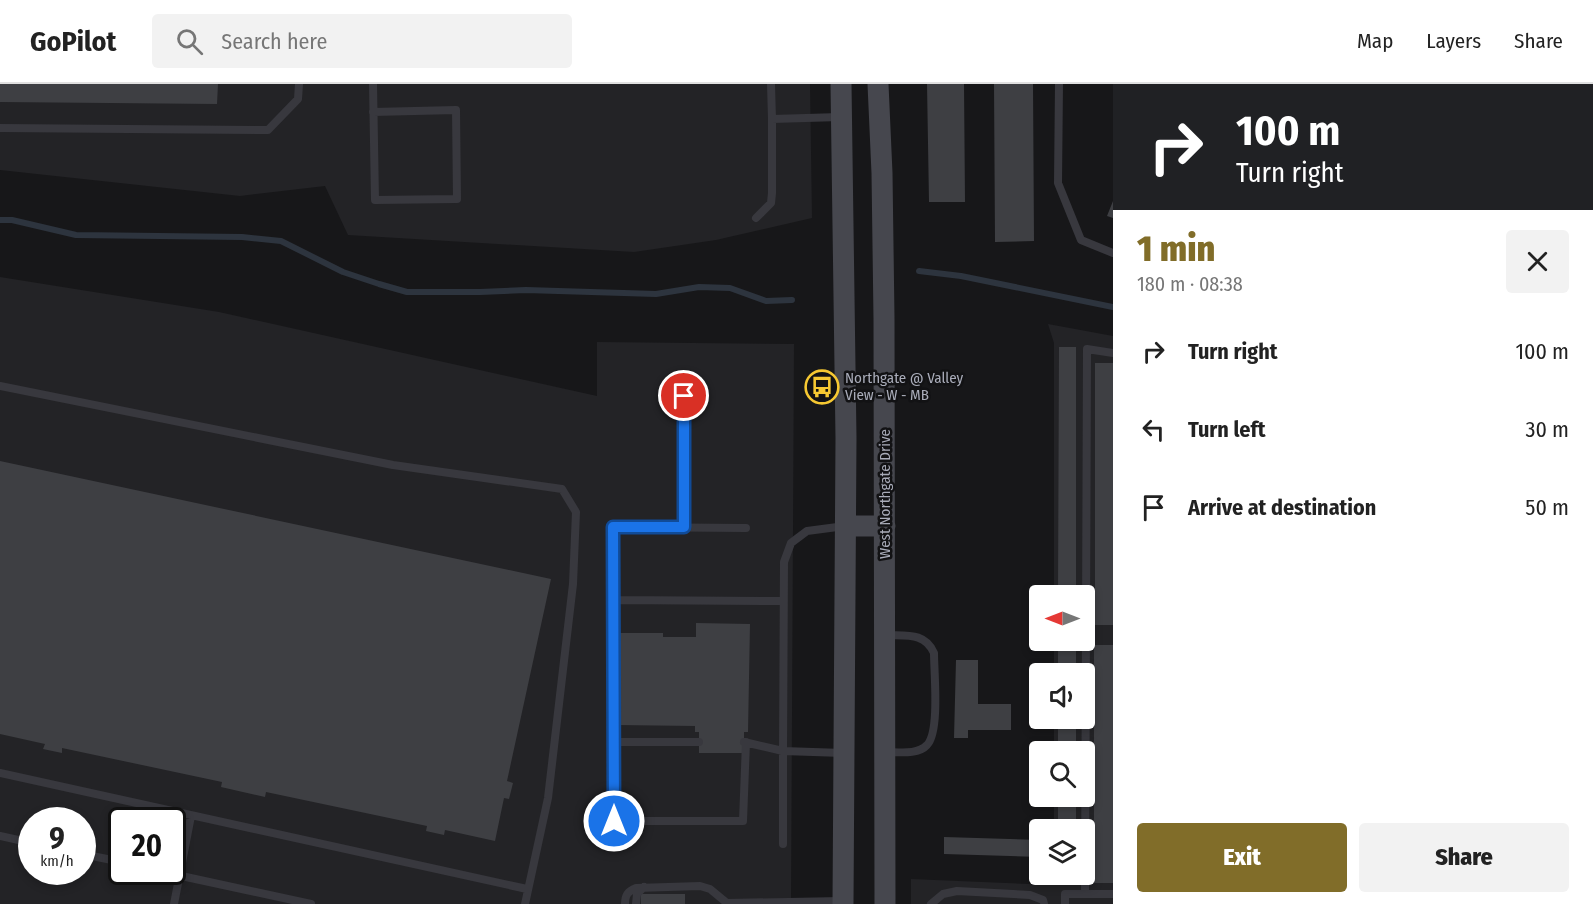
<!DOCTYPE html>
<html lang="en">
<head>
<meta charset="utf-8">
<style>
  :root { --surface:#fff; --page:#f2f2f2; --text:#222; --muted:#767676; --line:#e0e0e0; --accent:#816d29 }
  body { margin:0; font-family:"Fira Sans Condensed",sans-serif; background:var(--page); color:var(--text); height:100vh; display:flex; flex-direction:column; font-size:22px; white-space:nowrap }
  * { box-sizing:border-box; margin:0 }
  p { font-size:20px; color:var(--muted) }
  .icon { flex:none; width:33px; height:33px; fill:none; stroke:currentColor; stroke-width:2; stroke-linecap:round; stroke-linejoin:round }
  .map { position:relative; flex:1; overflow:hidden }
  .side { display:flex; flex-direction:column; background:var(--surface); width:480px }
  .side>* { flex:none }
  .hud { background:#202124; color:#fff; overflow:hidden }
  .needle { width:39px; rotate:270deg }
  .buttons { position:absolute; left:1029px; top:501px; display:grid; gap:12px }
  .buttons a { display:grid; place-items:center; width:66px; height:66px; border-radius:6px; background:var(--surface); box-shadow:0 3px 9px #0003; font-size:30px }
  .speed { position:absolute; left:18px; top:723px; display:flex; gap:12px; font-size:30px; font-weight:700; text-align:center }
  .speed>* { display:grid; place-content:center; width:78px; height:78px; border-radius:50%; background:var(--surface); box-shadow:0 3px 9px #0003; line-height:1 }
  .speed small { font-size:15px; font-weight:400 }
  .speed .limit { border:3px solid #111; border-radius:9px; background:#fff; color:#111 }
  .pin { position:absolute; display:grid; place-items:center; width:51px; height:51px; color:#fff; margin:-26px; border:3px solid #fff; border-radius:50%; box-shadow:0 2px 6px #0007 }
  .me { position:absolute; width:66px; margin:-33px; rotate:0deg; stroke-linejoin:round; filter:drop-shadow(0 0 4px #0008) }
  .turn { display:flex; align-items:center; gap:21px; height:126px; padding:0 24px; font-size:27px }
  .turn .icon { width:78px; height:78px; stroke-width:2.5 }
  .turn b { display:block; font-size:42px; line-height:51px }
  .round { display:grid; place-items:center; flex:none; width:63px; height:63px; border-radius:6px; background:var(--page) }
  .headline { display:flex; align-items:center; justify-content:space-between; height:102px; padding:0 24px }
  h1 { font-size:36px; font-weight:800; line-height:45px; color:var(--accent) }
  .cta { display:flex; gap:12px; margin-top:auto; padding:12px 24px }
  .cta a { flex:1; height:69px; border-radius:6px; background:var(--accent); color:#fff; font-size:24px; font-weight:800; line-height:69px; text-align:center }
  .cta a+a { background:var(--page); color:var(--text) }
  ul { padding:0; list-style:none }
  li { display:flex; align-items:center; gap:18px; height:78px; padding:0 24px }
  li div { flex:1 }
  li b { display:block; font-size:22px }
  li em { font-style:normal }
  header { display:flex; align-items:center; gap:36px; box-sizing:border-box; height:84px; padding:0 30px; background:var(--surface); border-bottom:2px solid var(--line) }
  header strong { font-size:28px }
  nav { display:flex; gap:33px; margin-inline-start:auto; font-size:21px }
  .search { width:420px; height:54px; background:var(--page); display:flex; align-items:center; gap:15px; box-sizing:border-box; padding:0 21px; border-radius:6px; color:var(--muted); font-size:22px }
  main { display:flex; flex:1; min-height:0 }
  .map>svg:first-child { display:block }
  .built { fill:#232326; fill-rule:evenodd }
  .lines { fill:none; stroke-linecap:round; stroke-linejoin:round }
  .stream { stroke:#2d343e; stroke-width:6 }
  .building { fill:#3e3f43 }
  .lane { stroke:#38383e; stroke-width:8 }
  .secondary { stroke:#46474e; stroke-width:21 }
  .route-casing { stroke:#114b97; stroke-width:15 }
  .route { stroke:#1a73e8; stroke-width:10 }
  .labels { text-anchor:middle; stroke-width:5; stroke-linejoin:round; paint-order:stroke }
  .poi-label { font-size:15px; fill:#a9acb9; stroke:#121214; text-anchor:start }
  .street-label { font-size:15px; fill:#a9acb9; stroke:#121214 }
</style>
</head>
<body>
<header>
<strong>GoPilot</strong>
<div class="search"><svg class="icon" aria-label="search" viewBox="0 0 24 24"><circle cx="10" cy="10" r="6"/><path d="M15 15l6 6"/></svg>Search here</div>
<nav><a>Map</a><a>Layers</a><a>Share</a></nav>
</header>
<main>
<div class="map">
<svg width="1113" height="820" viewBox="0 0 1113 820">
  <rect width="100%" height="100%" fill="#171719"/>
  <path class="built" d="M0,0h810l2,134 -96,22 -82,12 -286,-17 -23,-49 -85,10 -240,-26z
    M0,193l219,35 378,84v-54l197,2 -3,560h-791zM32,736h50v52h-50zM122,736h50v52h-50z
    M1048,240l65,12v568h-202v-25l142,6 1,-10 30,-1v-44l-30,-1v-32l30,-1v-44l-30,-1v-32l30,-1v-44l-30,-1v-32l30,-1v-44l-30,-1v-252z"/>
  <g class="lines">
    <path class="stream" d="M0,136h12l64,15 166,2 39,4 62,31 36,12 28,8h73l46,-2 130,4 43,-7 31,1 36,13 26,-1
      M919,187l42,5 152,31"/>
  </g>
  <path class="building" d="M0,0h218l-1,20 -217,-2z
    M927,0h37l1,118h-36z
    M994,0h39l1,157 -39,1z
    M1113,117v17l-6,-2z
    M1059,263h17v249h-18z
    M1095,279h18v262h-18z
    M0,377l551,118 -44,202 6,2 -4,16 -5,-1 -9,43 -50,-11 -1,5 -18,-4 1,-5 -161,-34 -1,5 -44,-10 1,-5 -160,-34v5l-19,-4 2,-5 -45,-10z
    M696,539l54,1 -2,108h-4v21h-45v-21h-4v-6l-78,-1 1,-92h45v4h33z
    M1058,556h18v34h-18z
    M1094,561h19v238h-19z
    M956,576h22v44h33v26h-43v8h-14z
    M1058,634h18v34h-18z
    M1058,712h18v34h-18z
    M944,753l96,3v17l-96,-3z
    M641,810h44v10h-44z"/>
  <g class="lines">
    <path class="lane" d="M373,0l2,116 82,-1 -1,-89 -83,2
      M771,0l1,35 68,-2
      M1059,0l-1,99 23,57 32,13
      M0,44l268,2 30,-31 1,-15
      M756,134l15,-15 1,-10v-74
      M0,302l393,79 169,24 14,23 -3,72 -25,214 -23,106
      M684,443v-152
      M613,516v-73l133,1
      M886,551c20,1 39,-3 48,18 0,20 6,79 -7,92 -9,10 -28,7 -40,7
      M613,658v-142l170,1
      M699,658h-86v79h130l3,-79
      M744,658l39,9v93
      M843,669l-60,-2 1,-189 7,-19 16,-12 38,-5
      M0,689l527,116
      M0,752l32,7
      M82,770l40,8
      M163,788l148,32
      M1085,810l2,-545 26,4
      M174,820l17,-88
      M625,820c0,-9 3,-13 11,-16l64,-2 10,3 17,14 115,-2
      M636,820l1,-10 7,-7
      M931,820l12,-10 14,-3 73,4 13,5 1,4
      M1065,820v-10h48"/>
    <path class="secondary" d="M841,0l5,354 -3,466
      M878,0l4,89 2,145 1,586
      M846,442h39"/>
  </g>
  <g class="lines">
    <g class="route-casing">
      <path id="route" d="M614,737l-1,-294h71v-131"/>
    </g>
    <use href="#route" class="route"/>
  </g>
  <defs>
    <g id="bus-ring" transform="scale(1.725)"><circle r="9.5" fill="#121214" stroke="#f6c832" stroke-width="1.5"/><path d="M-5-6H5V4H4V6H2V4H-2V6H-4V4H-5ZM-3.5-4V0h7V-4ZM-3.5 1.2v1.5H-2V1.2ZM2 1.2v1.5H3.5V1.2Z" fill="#f6c832"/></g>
  </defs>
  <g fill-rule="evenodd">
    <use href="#bus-ring" x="822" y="303"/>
  </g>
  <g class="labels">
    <g class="poi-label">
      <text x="845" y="299">Northgate @ Valley<tspan x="845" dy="17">View - W - MB</tspan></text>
    </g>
    <g class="street-label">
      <text transform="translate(885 410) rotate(-90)" y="5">West Northgate Drive</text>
    </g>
  </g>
</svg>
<div class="buttons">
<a><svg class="needle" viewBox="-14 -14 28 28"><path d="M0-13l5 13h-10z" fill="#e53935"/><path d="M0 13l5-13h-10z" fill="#767676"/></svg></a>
<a><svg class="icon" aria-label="sound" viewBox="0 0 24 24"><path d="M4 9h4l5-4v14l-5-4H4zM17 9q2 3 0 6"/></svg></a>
<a><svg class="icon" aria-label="search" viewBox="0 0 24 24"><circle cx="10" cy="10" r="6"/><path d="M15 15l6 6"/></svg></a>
<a><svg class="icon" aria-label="layers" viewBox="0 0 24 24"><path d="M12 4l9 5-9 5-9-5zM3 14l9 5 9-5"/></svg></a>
</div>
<div class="speed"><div>9<small>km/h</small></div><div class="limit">20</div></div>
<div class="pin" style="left:684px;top:312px;background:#d93025"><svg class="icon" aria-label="arrive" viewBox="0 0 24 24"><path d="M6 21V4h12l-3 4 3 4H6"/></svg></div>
<svg class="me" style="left:614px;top:737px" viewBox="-20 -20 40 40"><circle r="17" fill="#1a73e8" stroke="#fff" stroke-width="3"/><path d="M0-11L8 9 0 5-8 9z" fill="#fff"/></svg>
</div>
<section class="side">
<div class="hud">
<div class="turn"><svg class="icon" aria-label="right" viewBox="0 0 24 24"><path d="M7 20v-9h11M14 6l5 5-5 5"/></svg><div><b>100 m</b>Turn right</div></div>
</div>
<div class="headline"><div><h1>1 min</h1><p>180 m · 08:38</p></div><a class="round"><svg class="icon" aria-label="close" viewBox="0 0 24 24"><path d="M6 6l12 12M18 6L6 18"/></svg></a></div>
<ul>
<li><svg class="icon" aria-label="right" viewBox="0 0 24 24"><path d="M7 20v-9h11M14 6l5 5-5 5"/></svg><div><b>Turn right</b></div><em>100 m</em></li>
<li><svg class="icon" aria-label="left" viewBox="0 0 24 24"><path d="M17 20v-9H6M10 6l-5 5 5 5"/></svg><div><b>Turn left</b></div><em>30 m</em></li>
<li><svg class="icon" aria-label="arrive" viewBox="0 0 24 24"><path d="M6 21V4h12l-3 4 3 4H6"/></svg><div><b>Arrive at destination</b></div><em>50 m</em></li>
</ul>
<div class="cta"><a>Exit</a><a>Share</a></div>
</section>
</main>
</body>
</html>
